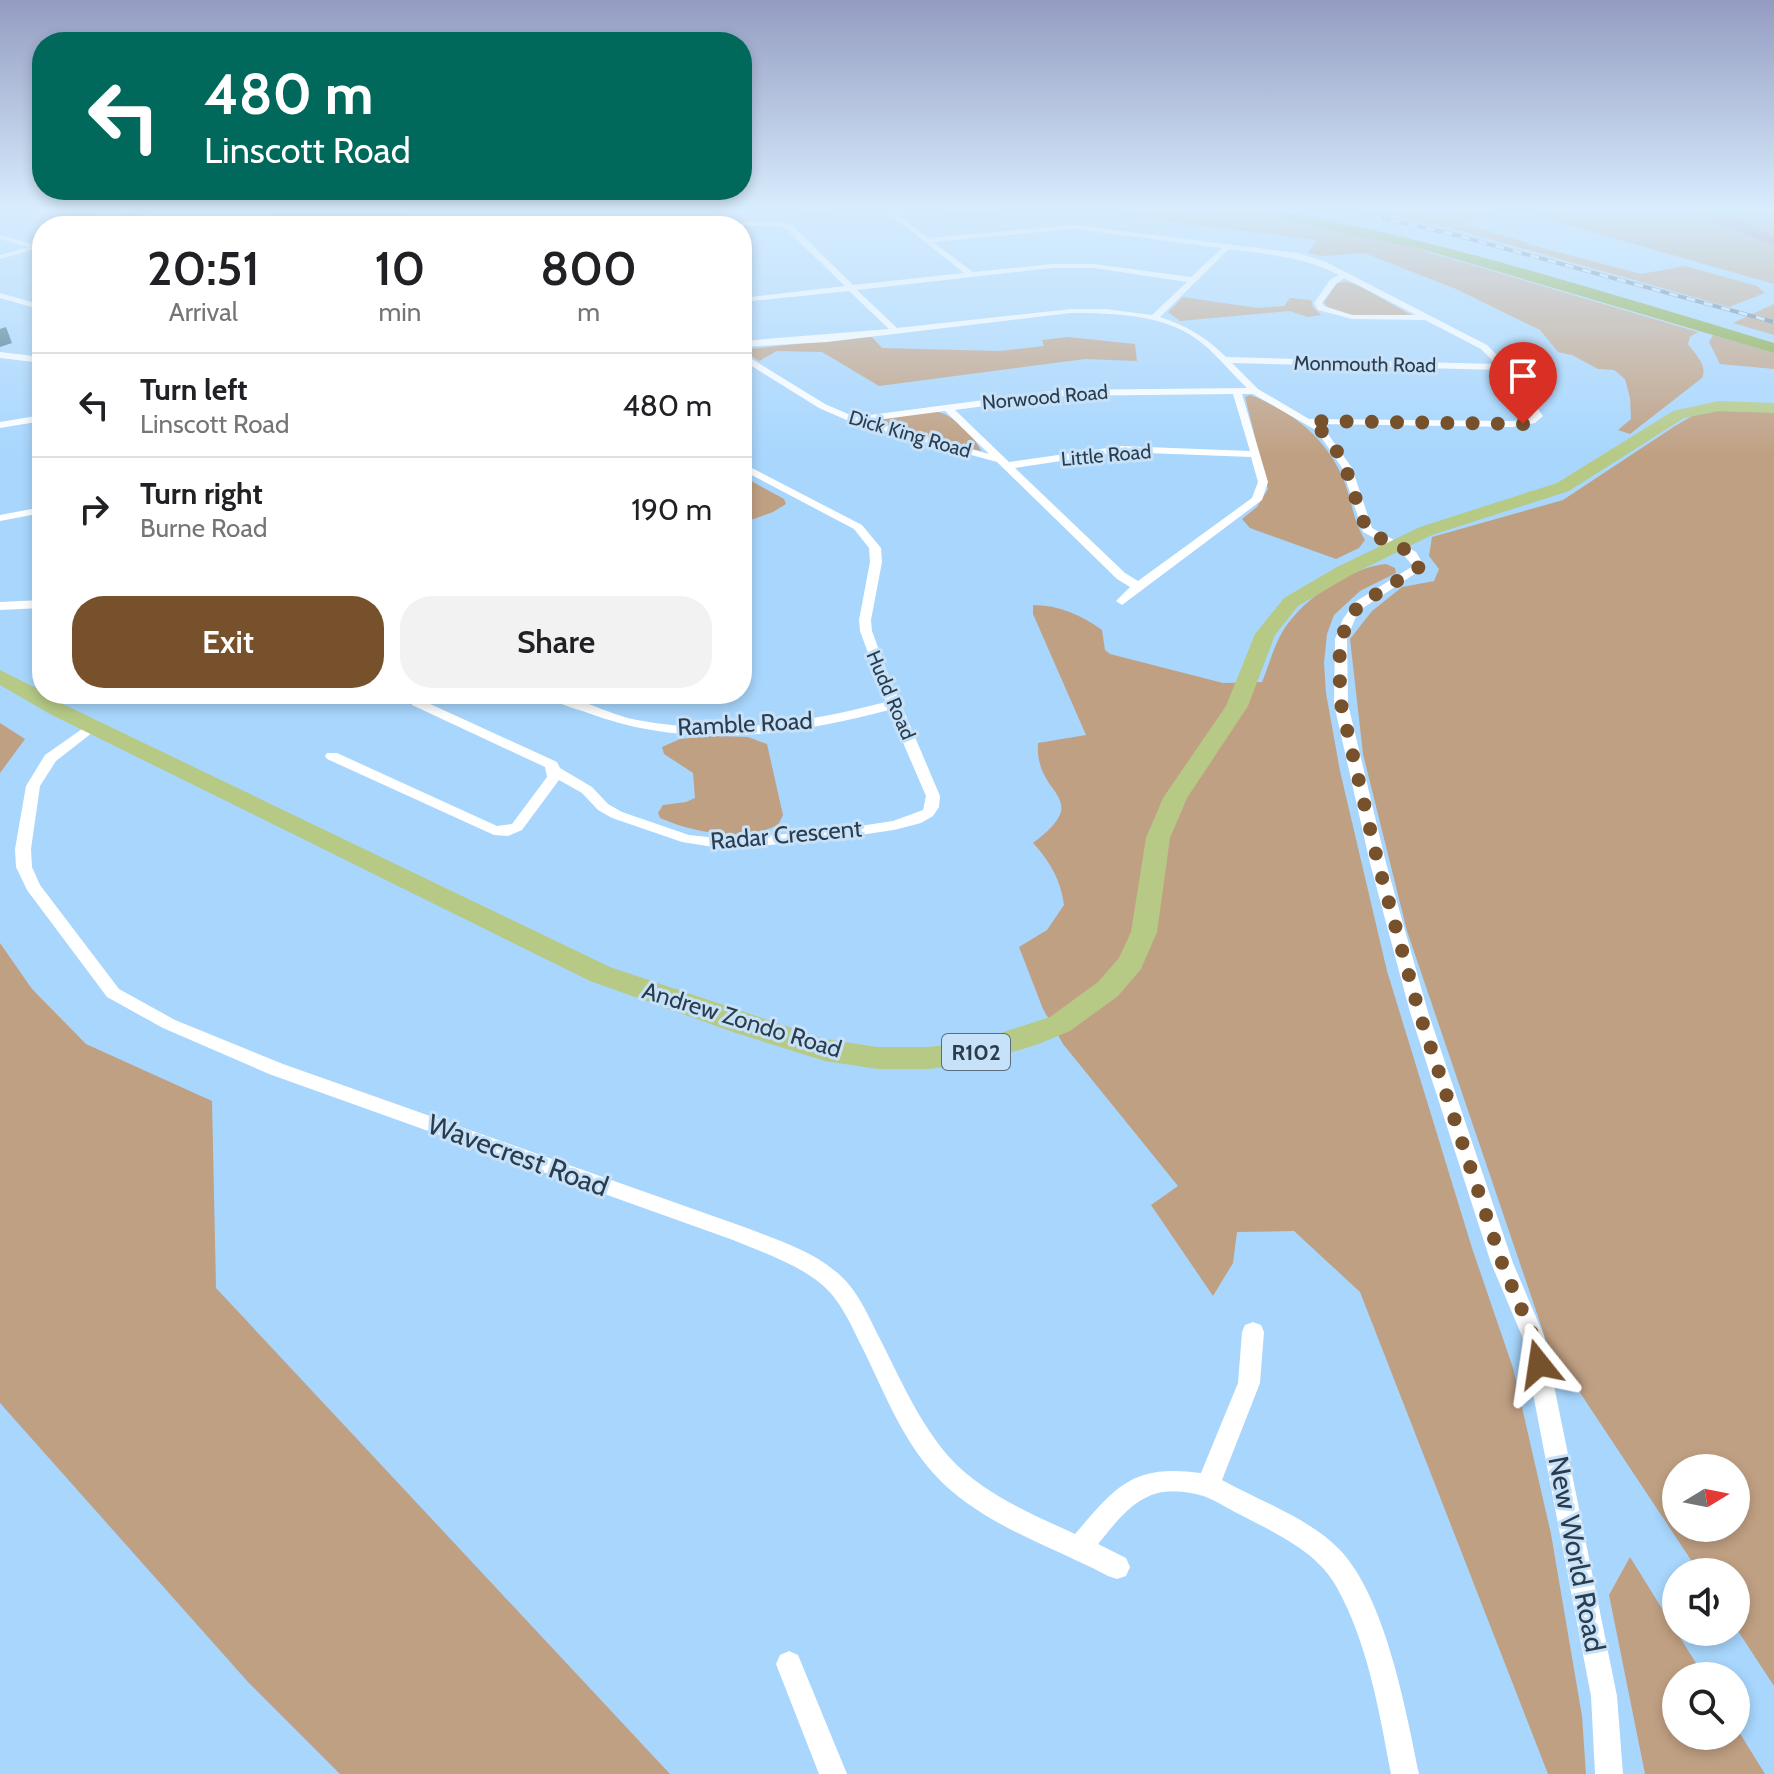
<!DOCTYPE html>
<html lang="en">
<head>
<meta charset="utf-8">
<style>
  :root { --surface:#fff; --page:#f2f2f2; --text:#202124; --muted:#757577; --line:#e0e0e0; --accent:#76512c }
  body { margin:0; font-family:Cabin,sans-serif; background:var(--page); color:var(--text); height:100vh; display:flex; flex-direction:column; font-size:30px; white-space:nowrap }
  * { box-sizing:border-box; margin:0 }
  p { font-size:26px; color:var(--muted) }
  .icon { flex:none; width:44px; height:44px; fill:none; stroke:currentColor; stroke-width:2; stroke-linecap:round; stroke-linejoin:round }
  .map { position:relative; flex:1; overflow:hidden }
  .panel { position:absolute; left:32px; top:216px; width:720px; height:488px; display:flex; flex-direction:column; background:var(--surface); border-radius:32px; box-shadow:0 4px 12px #0003 }
  .panel>* { flex:none }
  .banner { position:absolute; left:32px; top:32px; width:720px; height:168px; border-radius:32px; box-shadow:0 4px 12px #0003; background:#00695c; color:#fff; overflow:hidden }
  .needle { width:52px; rotate:80deg }
  .tools { position:absolute; left:1662px; top:1454px; display:grid; gap:16px }
  .tools a { display:grid; place-items:center; width:88px; height:88px; border-radius:50%; background:var(--surface); box-shadow:0 4px 12px #0003; font-size:40px }
  .pin { position:absolute; display:grid; place-items:center; width:68px; height:68px; color:#fff; margin:-82px -34px; border-radius:50% 50% 50% 0; rotate:-45deg; box-shadow:0 0 8px #0007 }
  .pin .icon { rotate:45deg }
  .me { position:absolute; width:88px; margin:-44px; rotate:345deg; stroke-linejoin:round; filter:drop-shadow(0 0 6px #0008) }
  .turn { display:flex; align-items:center; gap:28px; height:168px; padding:0 40px; font-size:36px }
  .turn .icon { width:104px; height:104px; stroke-width:2.5 }
  .turn b { display:block; font-size:56px; line-height:68px }
  .eta { display:flex; justify-content:space-evenly; align-items:center; height:136px; text-align:center }
  .eta b { font-size:48px; font-weight:600; line-height:56px }
  .cta { display:flex; gap:16px; margin-top:auto; padding:16px 40px }
  .cta a { flex:1; height:92px; border-radius:32px; background:var(--accent); color:#fff; font-size:32px; font-weight:600; line-height:92px; text-align:center }
  .cta a+a { background:var(--page); color:var(--text) }
  ul { padding:0; list-style:none }
  li { display:flex; align-items:center; gap:24px; height:104px; padding:0 40px; border-top:2px solid var(--line) }
  li div { flex:1 }
  li b { display:block; font-size:30px }
  li em { font-style:normal }
  .map>svg:first-child { display:block }
  .green { fill:#c0a083; fill-rule:evenodd }
  .water { fill:#b67887 }
  .lines { fill:none; stroke-linecap:round; stroke-linejoin:round }
  .minor { fill:#fff; fill-rule:evenodd }
  .tertiary { fill:#fff; fill-rule:evenodd }
  .primary { fill:#b6ca86; fill-rule:evenodd }
  .motorway { fill:#86a636; fill-rule:evenodd }
  .rail-casing { stroke:#607e97; stroke-width:4 }
  .rail { stroke:#c6e1f8; stroke-width:3; stroke-dasharray:9; stroke-linecap:butt }
  .shaded-wall { fill:#3d6e80 }
  .route { stroke:#76512c; stroke-width:14; stroke-dasharray:0 25.2 }
  .labels { text-anchor:middle; stroke-width:6; stroke-linejoin:round; paint-order:stroke }
  .far-street-label { font-size:20px; fill:#2b3d4d; stroke:#c6e1f8 }
  .shield { fill:#c6e1f8; stroke:#5a6e80; stroke-width:2 }
  .shield-label { font-size:22px; font-weight:bold; fill:#2b3d4d }
  .street-label { font-size:24px; fill:#2b3d4d; stroke:#c6e1f8 }
  .near-street-label { font-size:28px; fill:#2b3d4d; stroke:#c6e1f8 }
</style>
</head>
<body>
<div class="map">
<svg width="1774" height="1774" viewBox="0 0 1774 1774">
  <rect width="100%" height="100%" fill="#a8d6fd"/>
  <path class="green" d="M11,208h100l-22,13h-26z
    M239,208h258l-124,10 2,8h-57z
    M800,208h378l88,10 135,26 297,88 -8,5 -2,7c7,10 20,21 14,34l-72,56 -12,-4 13,-11 -1,-21 -5,-19 -11,-9 -16,-1 -26,-14 -14,-3 -18,-22 -84,-41 -92,-36 -41,3 -15,-3 9,-13 -241,-30 -126,9c-29,-21 -109,-2 -147,-1z
    M1354,208l133,1 17,4 -41,11 66,19 -2,1 114,30 44,-8 72,20 8,7 -36,14 -275,-78z
    M1508,208h172l94,38v38z
    M1714,208h60v28z
    M1347,282l11,3 53,30h-58l-25,-7 -4,-6 13,-19z
    M1183,297l74,11 27,-2 6,-8 21,2 2,7 8,8 -13,2 -19,-6 -109,10 -12,-9z
    M1774,304v31l-41,-12z
    M1713,335l61,18v16l-54,-5 -11,-22z
    M871,336l11,12 118,3 44,-5 -2,-6 26,-3 67,7 2,17 -52,-2 -206,27 -57,-34 -45,-1 -18,10 -17,-11z
    M1250,395c39,14 75,42 92,81 10,22 10,43 23,64l-6,8 -23,11 -86,-31 -8,-9 15,-12 11,-18 -23,-92z
    M935,411c19,4 38,23 46,40l-100,-24 -9,-6z
    M1717,411l57,1v1274l-38,-58v-56h-37l-152,-229 -140,-412 -44,-177 -13,-115 22,-28 30,-24 32,-6 5,-12 -10,-13 3,-19 131,-37 112,-74 19,-11zM1676,1468h60v60h-60z
    M742,476l42,23 2,5 -13,8 -31,11z
    M1386,564l9,4 1,5 -36,18 -26,24 -7,19 -3,29 2,30 14,78 47,200 85,277 41,120 38,166 31,182 4,58h-38l-188,-482 -66,-61 -57,1 -4,31 -20,33 -62,-91 27,-19 -115,-142 -20,-35 -24,-62 28,-17 17,-25c-3,-24 -14,-44 -31,-62 63,-48 1,-45 5,-100l48,-8 -53,-121v-9c26,0 48,10 69,25l3,20 5,4 113,29 39,-1c6,-15 11,-32 18,-46 19,-35 67,-68 106,-72z
    M0,723l25,16 -25,34z
    M711,736l37,1 19,7 16,71 -5,10c-35,17 -84,8 -118,-7l-2,-5 5,-8 23,-3 9,-4 -2,-25 -29,-19 -2,-7 18,-8z
    M0,943l32,46 54,55 126,57 4,187 454,486h-330l-92,-92 -248,-279z
    M1630,1557l74,119h-28v60h60v-9l29,47h-120l-36,-179z"/>
  <path class="water" d="M1680,208h34l60,28v10z"/>
  <g class="lines">
    <path class="minor" d="M892,211l36,27 146,-13 224,28 28,9 161,83 20,20 36,51 -8,7 -23,4 -193,-3 4,3 29,41 20,60 44,24 9,15 -62,41 -8,11 -8,20 1,65 38,159 42,149 85,251 31,73 73,360 6,78h-28l-4,-78 -69,-360 -31,-73 -81,-251 -40,-149 -36,-159 1,-65 8,-20 12,-17 58,-36 -12,-14 -38,-20 -21,-64 -25,-37 -64,-37h-11l26,88 -6,18 -140,105 -6,-4 14,-14 -13,-8 -120,-117 -146,-40 -32,-14 -77,-48v-7l83,51 30,13 204,-27 188,-2c-15,-14 -28,-31 -44,-44 -35,-30 -89,-31 -132,-31l-244,29 -85,5v-6l147,-12 -40,-38 -107,11v-4l103,-12 -59,-57 -8,-3h-319l87,-6 232,2 14,3 61,60 111,-12 -74,-59zM1074,229l148,19 -31,29 -97,-13h-42l-79,8 -40,-30zM1229,249c39,5 75,8 110,26l-9,5 -16,23 4,7 34,9 73,1 56,29 15,15 -270,-7c-20,-20 -39,-31 -66,-40zM1052,268h42l93,14 -35,33 -46,-6h-35l-174,19 -40,-38zM1344,278l72,37h-64l-28,-9 -2,-3 14,-19zM1232,363l269,7 32,45 -4,4 -17,2 -203,-2 -51,-30zM1233,394l17,57 -129,-5 -112,16 -54,-52 104,-14zM945,411l44,43 -120,-33zM1121,452l130,5 7,25 -6,16 -114,83 -13,-8 -110,-105z
      M102,218l6,1 -12,7h-9z
      M178,224h4l1,2h-9z
      M0,235l36,10 6,-2v4l-42,12v-4l28,-8 -28,-8z
      M0,293l42,12v5l-42,-12z
      M0,352l42,5v6l-42,-5z
      M42,415v6l-42,7v-6z
      M742,463l120,62 19,23 1,14 -11,58 1,11 14,38 54,127 -1,11 -6,9 -12,7 -27,7 -61,9 -107,10 -44,-7 -70,-24 -14,-8 -16,-17 -23,-13 -37,50 -14,6 -14,-1 -167,-76 -2,-3 2,-3h10l160,73 15,-2 35,-47 -2,-10 -133,-62v-6l5,-1 140,64 3,6 32,19 16,17 14,8 67,23 37,4 107,-9 60,-9 30,-11 3,-14 -37,-86c-98,26 -203,40 -301,3 -14,-5 -34,-10 -45,-19 34,0 62,20 94,26 84,16 168,3 249,-18l-26,-71 -1,-11 11,-58 -1,-14 -15,-19 -112,-59z
      M42,507v6l-42,8v-6z
      M42,600v8l-42,2v-8z
      M92,722l5,1 2,3 -2,3 -41,32 -16,25 -9,63 1,18 8,18 79,104 56,31 108,44 464,164c30,12 63,22 88,43 21,16 32,42 44,66 21,41 40,86 71,121 33,36 82,56 125,76 42,-49 58,-70 126,-61l37,-90 4,-51 3,-7 8,-3 8,3 3,7 -4,51 -38,97c36,20 88,39 117,69 46,47 67,161 80,225h-28c-12,-63 -23,-131 -55,-188 -19,-35 -63,-54 -97,-72 -11,-5 -22,-13 -33,-17 -13,-5 -35,-7 -48,-4 -26,6 -44,32 -60,51l28,14 4,9 -4,9 -9,3 -9,-3c-57,-30 -128,-52 -173,-101 -33,-36 -51,-83 -72,-126 -12,-24 -22,-49 -43,-66 -25,-20 -58,-31 -87,-43l-464,-166 -106,-46 -56,-31 -80,-107 -11,-23 -1,-18 11,-63 19,-31z
      M789,1651l9,4 49,119h-28l-43,-110 4,-9z"/>
    <path class="tertiary" d="M117,208h9l-19,13h-6v-4z"/>
    <path class="primary" d="M1719,401l55,2v10l-55,-2 -35,7 -115,73 -137,44 -81,40 -53,31 -23,29 -27,71 -61,92 -17,40 -13,94 -16,37 -23,27 -48,35 -34,14 -57,17 -50,7h-52l-52,-8 -89,-28 -146,-52 -540,-267 -50,-29v-15l42,21v3l568,273 215,72 52,8h52l50,-7 71,-23 48,-35 21,-24 12,-26 15,-94 17,-40 63,-92 29,-72 29,-36 53,-31 83,-40 137,-44 116,-72z"/>
    <path class="motorway" d="M147,208h25l-68,15 -7,-4z
      M1208,208c56,-4 118,12 174,24 132,31 262,72 392,111v10l-349,-103 -139,-29 -72,-9z"/>
    <g class="rail-casing">
      <path id="rail" d="M1338,208l110,25 326,89"/>
    </g>
    <use href="#rail" class="rail"/>
  </g>
  <path class="shaded-wall" d="M6,327l6,16 -12,4v-18z"/>
  <linearGradient id="sky" x2="0" y2="1"><stop stop-color="#949cc1"/><stop offset="0.46" stop-color="#d8edfe"/><stop offset="1" stop-color="#d8edfe" stop-opacity="0"/></linearGradient>
  <rect width="1774" height="456" fill="url(#sky)"/>
  <g class="lines">
    <path class="route" d="M1523,424l-212,-3c39,34 38,66 56,109 14,13 49,16 52,37l-60,38 -10,14 -8,20 -2,25 2,40 37,159 41,149 83,251 31,73 6,28"/>
  </g>
  <g class="labels">
    <g class="far-street-label">
      <text transform="translate(1365 364) rotate(1)" y="7">Monmouth Road</text>
      <text transform="translate(1045 397) rotate(-5)" y="7">Norwood Road</text>
      <text transform="translate(910 434) rotate(16)" y="7">Dick King Road</text>
      <text transform="translate(1106 455) rotate(-5)" y="7">Little Road</text>
      <text transform="translate(891 695) rotate(67)" y="7">Hudd Road</text>
    </g>
    <rect class="shield" x="942" y="1034" width="68" height="36" rx="6"/>
    <g class="shield-label">
      <text x="976" y="1060">R102</text>
    </g>
    <g class="street-label">
      <text transform="translate(745 724) rotate(-3)" y="8">Ramble Road</text>
      <text transform="translate(786 835) rotate(-5)" y="8">Radar Crescent</text>
      <text transform="translate(742 1020) rotate(17)" y="8">Andrew Zondo Road</text>
    </g>
    <g class="near-street-label">
      <text transform="translate(518 1155) rotate(20)" y="10">Wavecrest Road</text>
      <text transform="translate(1577 1554) rotate(79)" y="10">New World Road</text>
    </g>
  </g>
</svg>
<div class="tools">
<a><svg class="needle" viewBox="-14 -14 28 28"><path d="M0-13l5 13h-10z" fill="#e53935"/><path d="M0 13l5-13h-10z" fill="#757577"/></svg></a>
<a><svg class="icon" aria-label="sound" viewBox="0 0 24 24"><path d="M4 9h4l5-4v14l-5-4H4zM17 9q2 3 0 6"/></svg></a>
<a><svg class="icon" aria-label="search" viewBox="0 0 24 24"><circle cx="10" cy="10" r="6"/><path d="M15 15l6 6"/></svg></a>
</div>
<div class="pin" style="left:1523px;top:424px;background:#d93025"><svg class="icon" aria-label="arrive" viewBox="0 0 24 24"><path d="M6 21V4h12l-3 4 3 4H6"/></svg></div>
<svg class="me" style="left:1539px;top:1364px" viewBox="-20 -20 40 40"><path d="M0-17L14 15 0 8-14 15z" fill="#76512c" stroke="#fff" stroke-width="4"/></svg>
<div class="banner">
<div class="turn"><svg class="icon" aria-label="left" viewBox="0 0 24 24"><path d="M17 20v-9H6M10 6l-5 5 5 5"/></svg><div><b>480 m</b>Linscott Road</div></div>
</div>
<section class="panel">
<div class="eta">
<div><b>20:51</b><p>Arrival</p></div>
<div><b>10</b><p>min</p></div>
<div><b>800</b><p>m</p></div>
</div>
<ul>
<li><svg class="icon" aria-label="left" viewBox="0 0 24 24"><path d="M17 20v-9H6M10 6l-5 5 5 5"/></svg><div><b>Turn left</b><p>Linscott Road</p></div><em>480 m</em></li>
<li><svg class="icon" aria-label="right" viewBox="0 0 24 24"><path d="M7 20v-9h11M14 6l5 5-5 5"/></svg><div><b>Turn right</b><p>Burne Road</p></div><em>190 m</em></li>
</ul>
<div class="cta"><a>Exit</a><a>Share</a></div>
</section>
</div>
</body>
</html>
